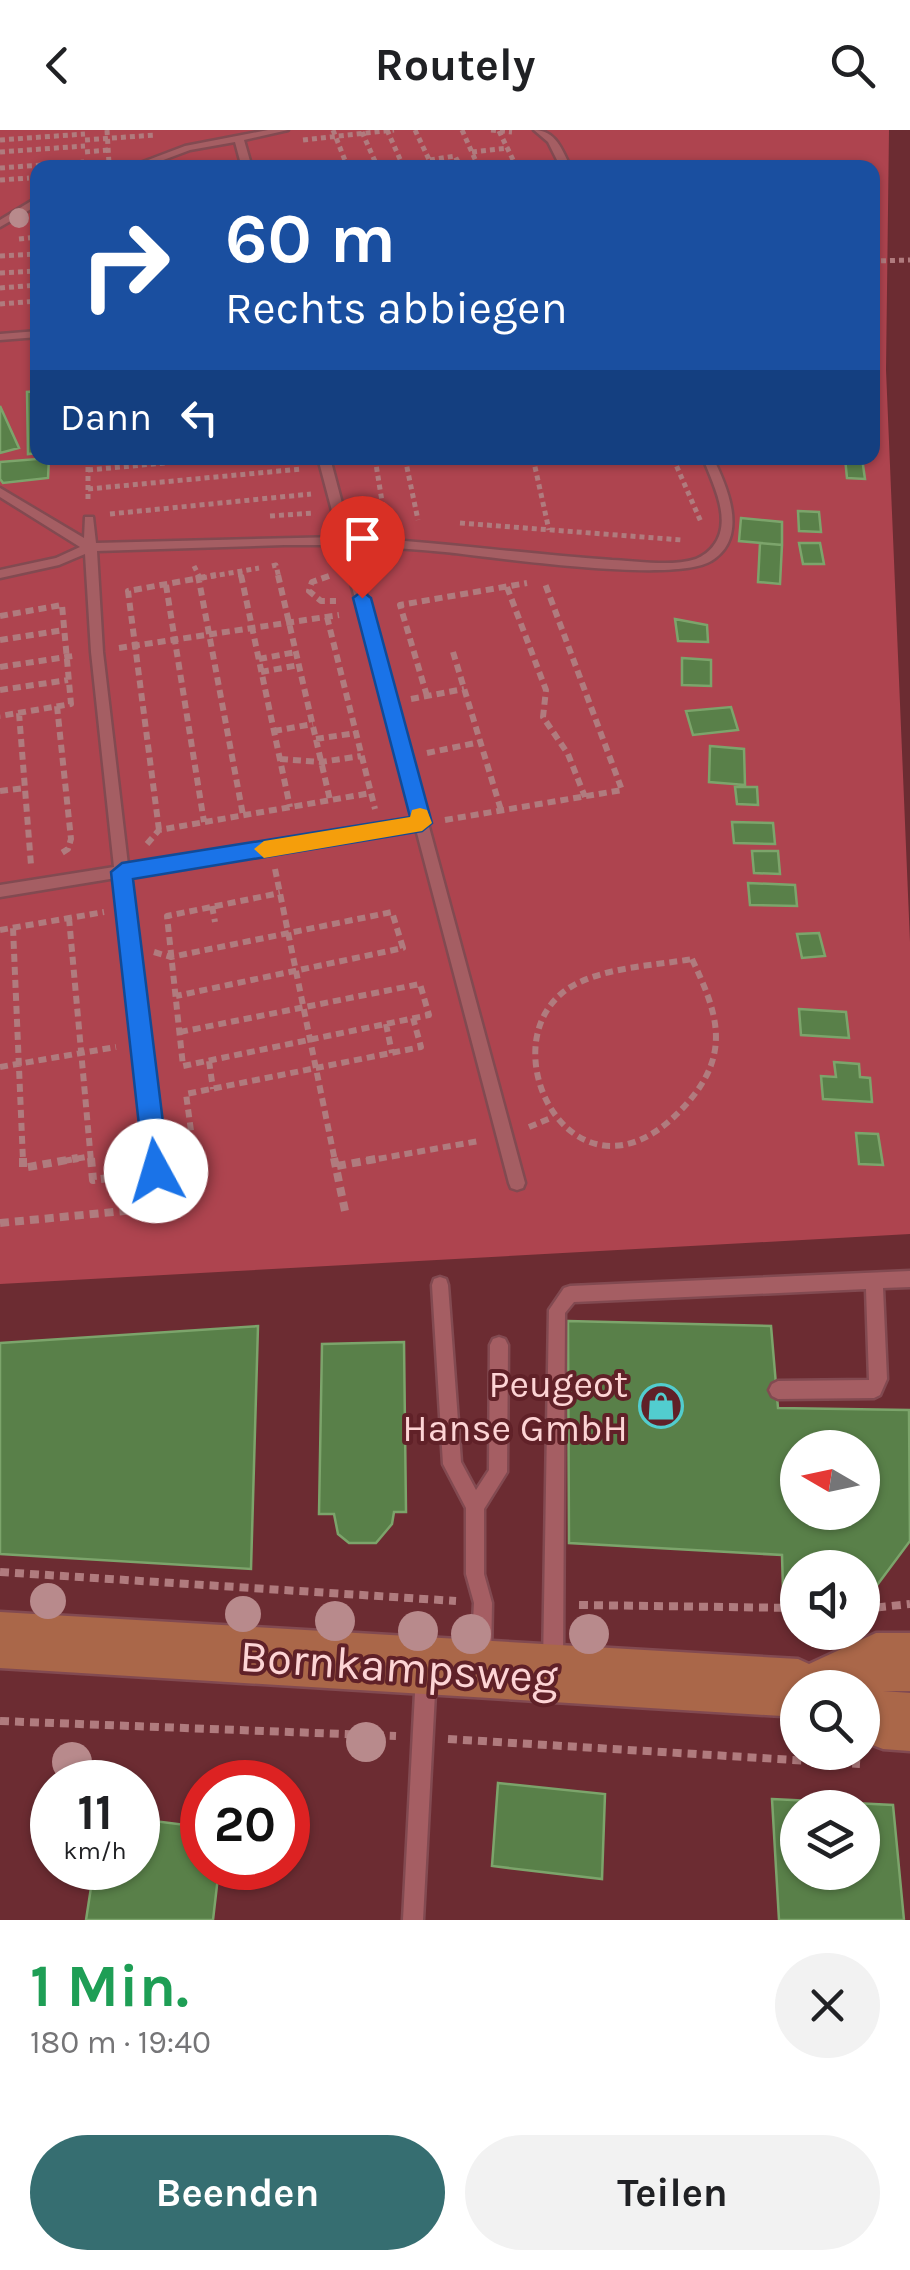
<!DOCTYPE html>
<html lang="de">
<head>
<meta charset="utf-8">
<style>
  :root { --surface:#fff; --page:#f2f2f2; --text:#202124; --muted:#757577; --accent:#366e71 }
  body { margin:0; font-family:Karla,sans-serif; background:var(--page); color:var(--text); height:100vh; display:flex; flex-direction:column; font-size:38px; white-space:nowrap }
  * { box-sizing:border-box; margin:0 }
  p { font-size:32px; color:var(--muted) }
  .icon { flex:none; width:55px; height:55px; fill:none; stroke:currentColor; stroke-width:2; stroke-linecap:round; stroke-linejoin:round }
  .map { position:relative; height:1790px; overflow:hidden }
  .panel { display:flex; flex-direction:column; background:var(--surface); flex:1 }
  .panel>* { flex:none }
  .banner { position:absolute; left:30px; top:30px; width:850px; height:305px; border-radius:20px; box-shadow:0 2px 8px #0004; background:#1a4fa0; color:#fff; overflow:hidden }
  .needle { width:65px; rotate:279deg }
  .fabs { position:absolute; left:780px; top:1300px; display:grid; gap:20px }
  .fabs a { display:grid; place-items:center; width:100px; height:100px; border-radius:50%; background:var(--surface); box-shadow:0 2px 8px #0004; font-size:50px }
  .speed { position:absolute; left:30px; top:1630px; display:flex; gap:20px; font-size:50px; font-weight:700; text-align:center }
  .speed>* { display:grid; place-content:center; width:130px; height:130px; border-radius:50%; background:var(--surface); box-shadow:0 2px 8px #0004; line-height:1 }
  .speed small { font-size:25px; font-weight:400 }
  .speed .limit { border:15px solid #d22; background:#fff; color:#111 }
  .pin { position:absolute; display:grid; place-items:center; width:85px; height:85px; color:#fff; margin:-102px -42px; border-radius:50% 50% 50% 0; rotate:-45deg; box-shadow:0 0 10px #0007 }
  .pin .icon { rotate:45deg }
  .me { position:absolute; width:110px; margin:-55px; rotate:354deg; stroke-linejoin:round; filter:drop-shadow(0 0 8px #0008) }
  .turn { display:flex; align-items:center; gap:35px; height:210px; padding:0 30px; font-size:45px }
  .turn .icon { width:130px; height:130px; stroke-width:2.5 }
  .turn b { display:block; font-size:70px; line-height:85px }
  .then { display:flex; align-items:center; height:95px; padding:0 30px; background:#0003; gap:20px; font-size:38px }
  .round { display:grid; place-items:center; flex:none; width:105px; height:105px; border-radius:52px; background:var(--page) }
  .summary { display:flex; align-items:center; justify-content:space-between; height:170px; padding:0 30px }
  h1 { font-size:60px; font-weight:700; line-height:75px; color:#1e9e55 }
  .action { display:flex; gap:20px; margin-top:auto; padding:20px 30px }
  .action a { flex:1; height:115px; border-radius:60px; background:var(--accent); color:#fff; font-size:40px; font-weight:700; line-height:115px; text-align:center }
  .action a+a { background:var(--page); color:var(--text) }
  header { display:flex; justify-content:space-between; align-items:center; height:130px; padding:0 30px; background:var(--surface); font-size:45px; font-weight:700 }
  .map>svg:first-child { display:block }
  .green { fill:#ae444f; fill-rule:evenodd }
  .building { fill:#598049; stroke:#7ca46b; stroke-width:2.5; fill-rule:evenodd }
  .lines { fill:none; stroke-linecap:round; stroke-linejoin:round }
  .lane-casing { stroke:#824a51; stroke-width:5 }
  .secondary-casing { stroke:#824a51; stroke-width:5 }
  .path-far2 { stroke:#b07b7e; stroke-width:5; stroke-dasharray:5 4; stroke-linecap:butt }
  .path-far1 { stroke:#b07b7e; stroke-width:6; stroke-dasharray:8 5; stroke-linecap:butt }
  .path { stroke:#b07b7e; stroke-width:8; stroke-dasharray:9 6; stroke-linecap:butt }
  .lane { fill:#a55e63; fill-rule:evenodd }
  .secondary { fill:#aa6749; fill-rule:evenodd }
  .tree { fill:#b88a8c }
  .route { fill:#1a73e8; stroke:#114b97; stroke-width:2.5 }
  .slow { fill:#f59e0b }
  .labels { text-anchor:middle; stroke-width:8; stroke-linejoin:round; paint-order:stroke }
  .poi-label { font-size:38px; fill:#fdd4d5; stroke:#602128; text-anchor:end }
  .near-street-label { font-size:45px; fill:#fdd4d5; stroke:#602128 }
</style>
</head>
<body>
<header><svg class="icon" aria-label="back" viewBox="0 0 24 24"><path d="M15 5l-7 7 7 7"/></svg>Routely<svg class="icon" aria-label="search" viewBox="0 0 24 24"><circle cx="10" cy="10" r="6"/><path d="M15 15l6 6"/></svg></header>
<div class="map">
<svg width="910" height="1790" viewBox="0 0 910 1790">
  <rect width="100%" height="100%" fill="#6c2c32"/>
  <path class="green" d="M0,0h889l-3,240 24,572v292l-910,50zM38,38h834v290h-834z"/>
  <path class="building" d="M38,261v62l-10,1 -1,-62z
    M0,276l19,42 -19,5z
    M49,328l-1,20 -45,5 -3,-4v-17z
    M845,328h17l3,21 -18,-1z
    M798,381l21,1 2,20 -22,-1z
    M741,388l41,4v23l-43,-4z
    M760,413l22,2 -2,39 -22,-2z
    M799,413h21l4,21h-21z
    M675,489l32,6 1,17 -30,-1z
    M682,528l29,2v26l-29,-1z
    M731,577l7,23 -45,5 -7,-24z
    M710,616l34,3 1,36 -36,-3z
    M735,657h22l1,18 -21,-1z
    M732,692l41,1 2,21 -41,-1z
    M752,721h26l2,23 -26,-1z
    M748,753l47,2 2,21 -47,-1z
    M819,803l6,23 -23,2 -5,-24z
    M799,879l47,3 3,26 -48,-3z
    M834,932l25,2 1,13 10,1 2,24 -49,-3 -2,-23 15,1z
    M856,1003l22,1 5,31 -24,-1z
    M568,1191l203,5 7,82 131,2 1,131 -41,55h-7v-28h-64v23l-15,-1 -1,-35 -213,-12zM798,1318h64v64h-64z
    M258,1196l-7,243 -251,-15v-211z
    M404,1212l2,170h-12l-2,12 -16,19h-27l-11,-9 -4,-20h-15l3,-170z
    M498,1653l107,11 -3,85 -110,-13z
    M772,1669l121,6 11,115h-125zM798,1678h64v64h-64z
    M138,1689l64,8v41h17l-6,52h-127l8,-52h44z"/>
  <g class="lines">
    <g class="lane-casing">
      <path id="lane" d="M268,0h20l-44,10 8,28h-10l-7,-26 -45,8 -48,18h-15l58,-22z
        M534,0c22,0 28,20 37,38h-10l-13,-26z
        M38,67v8l-38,22v-7z
        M38,201v6l-38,3v-6z
        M318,328h12l21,79c87,5 174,17 261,23 26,1 59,7 84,-1 7,-3 14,-8 18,-14 19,-25 -2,-63 -11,-87h10c15,30 36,80 -2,103 -36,23 -217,-4 -266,-9 -31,-3 -61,-5 -92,-7l172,638 -2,5 -6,2 -6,-2 -2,-5 -93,-354 -287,47 39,331 -2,5 -6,2 -6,-2 -2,-5 -36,-329 -116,19v-12l114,-18 -23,-215 -6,-98 -26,11 -59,13v-8l56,-12 24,-11 -80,-50v-9l84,50 1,-21h8l3,26 243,-6zM284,415h57l72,274 -285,46 -25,-213 -6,-101z
        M910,1141v16l-27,1 4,91 -7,16 -6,3 -96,1 -6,-3 -3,-6 3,-6 6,-3 91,-1 -3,-91 -292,13 -9,11 -2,352 -3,7 -7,3 -7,-3 -3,-7 6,-355 15,-22 6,-2z
        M440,1147l6,2 2,6 13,177 15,28 13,-20 1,-125 3,-6 6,-2 6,2 3,6 -1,127 -23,37v65l8,29 -1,54 -3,7 -7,3 -7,-3 -3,-7 3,-54 -8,-29v-66l-23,-44 -11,-179 2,-6z
        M426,1534l7,3 3,7 -13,246h-20l13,-246 3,-7z"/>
    </g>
    <g class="secondary-casing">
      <path id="secondary" d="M0,1482l798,47 11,5 67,-31h34v58h-27l27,2v58l-27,-2 -21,-8v-53h-64v29l-798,-49z"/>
    </g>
    <path class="path-far2" d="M107,0l2,34
      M333,0l15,38
      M387,0l17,38
      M415,0l18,38
      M462,0l17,38
      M491,0l21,2
      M499,1l18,37
      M362,2l16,36
      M0,10l85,-6
      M85,10l70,-5
      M303,10l91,-10
      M0,22l85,-6
      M85,22l23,-2
      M472,22l36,-4
      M430,30l25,-4 6,12
      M0,38l84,-6
      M352,38l24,-4
      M0,50l29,-2
      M19,109l19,-2
      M0,126l38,-2
      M872,131l38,-1
      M0,143l38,-2
      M0,158l38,-3
      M0,174l38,-3
      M88,328v43
      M375,328l10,62
      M405,328l13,62
      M533,328l16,72
      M673,328l28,64
      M88,340l131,-12
      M88,359l213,-20
      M110,384l201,-20
      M270,386l43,-3
      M460,393l222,17
      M194,436l6,12
      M272,436l4,-1 3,13
      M240,442l1,6
      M202,448l57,-10
      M323,448l6,-2"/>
    <path class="path-far1" d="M198,445l45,240
      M241,445l49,232
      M278,445l52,225
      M329,446l-17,6 -3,9 12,10h15
      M166,455l38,237
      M507,457l39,103 -3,27 25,37 17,43
      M0,486l62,-11 9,99 -71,12
      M327,487l48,192
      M0,510l64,-10
      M119,518l220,-33
      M453,522l48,158
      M259,529l37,-7
      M0,537l73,-11
      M261,542l38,-7
      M0,560l68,-10
      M427,566l-27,-91 127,-22
      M411,569l53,-10
      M57,576l14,133 -3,10 -8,5
      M19,583l12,152
      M274,601l39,-7
      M316,609l40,-6
      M427,623l53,-11
      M280,629l41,3 40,-6
      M0,661l25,-3
      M445,690l177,-30 -78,-209
      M159,700l-31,-239 88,-16
      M147,714l12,-14 212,-37
      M275,739l60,292
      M212,776l3,16
      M69,788l22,243
      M13,798l10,233
      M0,800l104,-18
      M154,822l17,5 221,-45 11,36 -227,48
      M692,829c25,53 39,92 -2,141 -110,130 -206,-51 -124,-110 33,-23 87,-24 126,-31z
      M386,894l6,29
      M180,902l240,-48 9,31 -246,51 -16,-150 113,-23
      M209,931l4,28
      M0,937l116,-20
      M529,997l22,-9
      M178,1025l16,-2 -8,-59 235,-47 -8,-29
      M64,1031l27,-5
      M366,1031l113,-20"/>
    <path class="path" d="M23,1028v10l55,-10
      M91,1028l2,22 40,-5
      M334,1028l11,53
      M337,1036l44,-8
      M0,1093l134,-13
      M0,1442l456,29
      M579,1475l219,3
      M862,1479l48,-5
      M0,1591l396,15
      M448,1609l412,25"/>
    <use href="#lane" class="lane"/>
    <use href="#secondary" class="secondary"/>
  </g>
  <g class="tree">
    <circle cx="19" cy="88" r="10"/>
    <circle cx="48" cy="1471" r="18"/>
    <circle cx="243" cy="1484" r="18"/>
    <circle cx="335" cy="1491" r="20"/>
    <circle cx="418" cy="1501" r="20"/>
    <circle cx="471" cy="1504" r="20"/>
    <circle cx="589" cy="1504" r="20"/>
    <circle cx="366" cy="1612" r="20"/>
    <circle cx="72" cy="1632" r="20"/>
  </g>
  <path class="route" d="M362,461l9,7 61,225 -10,8 -289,48 36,292 -4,8 -9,3 -8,-3 -4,-8 -33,-299 11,-9 288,-46 -57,-219z"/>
  <path class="slow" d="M420,678l7,2 5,13 -10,8 -158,27 -10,-9 10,-8 146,-24 2,-7z"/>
  <defs>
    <g id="shop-ring" transform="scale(2.25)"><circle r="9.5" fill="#602128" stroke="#52cdcf" stroke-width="1.5"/><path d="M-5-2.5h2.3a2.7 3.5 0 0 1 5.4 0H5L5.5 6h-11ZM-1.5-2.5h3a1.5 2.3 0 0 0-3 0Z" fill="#52cdcf"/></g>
  </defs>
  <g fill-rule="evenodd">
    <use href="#shop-ring" x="661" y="1276"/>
  </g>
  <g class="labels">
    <g class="poi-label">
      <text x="628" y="1267">Peugeot<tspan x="628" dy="44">Hanse GmbH</tspan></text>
    </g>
    <g class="near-street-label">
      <text transform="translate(399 1536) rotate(4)" y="16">Bornkampsweg</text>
    </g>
  </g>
</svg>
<div class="fabs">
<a><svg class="needle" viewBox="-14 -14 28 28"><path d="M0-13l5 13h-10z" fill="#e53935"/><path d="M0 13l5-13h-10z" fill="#757577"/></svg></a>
<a><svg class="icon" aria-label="sound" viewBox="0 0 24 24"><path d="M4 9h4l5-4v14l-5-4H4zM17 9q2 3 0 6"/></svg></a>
<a><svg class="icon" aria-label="search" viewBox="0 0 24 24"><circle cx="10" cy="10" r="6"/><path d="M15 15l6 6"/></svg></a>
<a><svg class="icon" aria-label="layers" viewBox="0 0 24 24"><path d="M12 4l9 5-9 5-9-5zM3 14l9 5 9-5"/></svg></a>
</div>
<div class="speed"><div>11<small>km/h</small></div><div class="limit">20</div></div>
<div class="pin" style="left:362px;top:468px;background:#d93025"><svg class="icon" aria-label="arrive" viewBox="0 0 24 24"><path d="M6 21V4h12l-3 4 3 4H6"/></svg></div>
<svg class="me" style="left:156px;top:1041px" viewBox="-20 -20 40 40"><circle r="19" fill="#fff"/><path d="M0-13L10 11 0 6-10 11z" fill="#1a73e8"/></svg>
<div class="banner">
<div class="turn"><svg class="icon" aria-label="right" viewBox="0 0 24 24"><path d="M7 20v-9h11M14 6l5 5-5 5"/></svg><div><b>60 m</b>Rechts abbiegen</div></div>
<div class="then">Dann<svg class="icon" aria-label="left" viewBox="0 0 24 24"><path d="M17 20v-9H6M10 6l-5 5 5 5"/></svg></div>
</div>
</div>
<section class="panel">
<div class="summary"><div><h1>1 Min.</h1><p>180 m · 19:40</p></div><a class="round"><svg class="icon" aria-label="close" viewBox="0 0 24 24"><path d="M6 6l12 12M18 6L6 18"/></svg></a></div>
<div class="action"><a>Beenden</a><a>Teilen</a></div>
</section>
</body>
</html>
